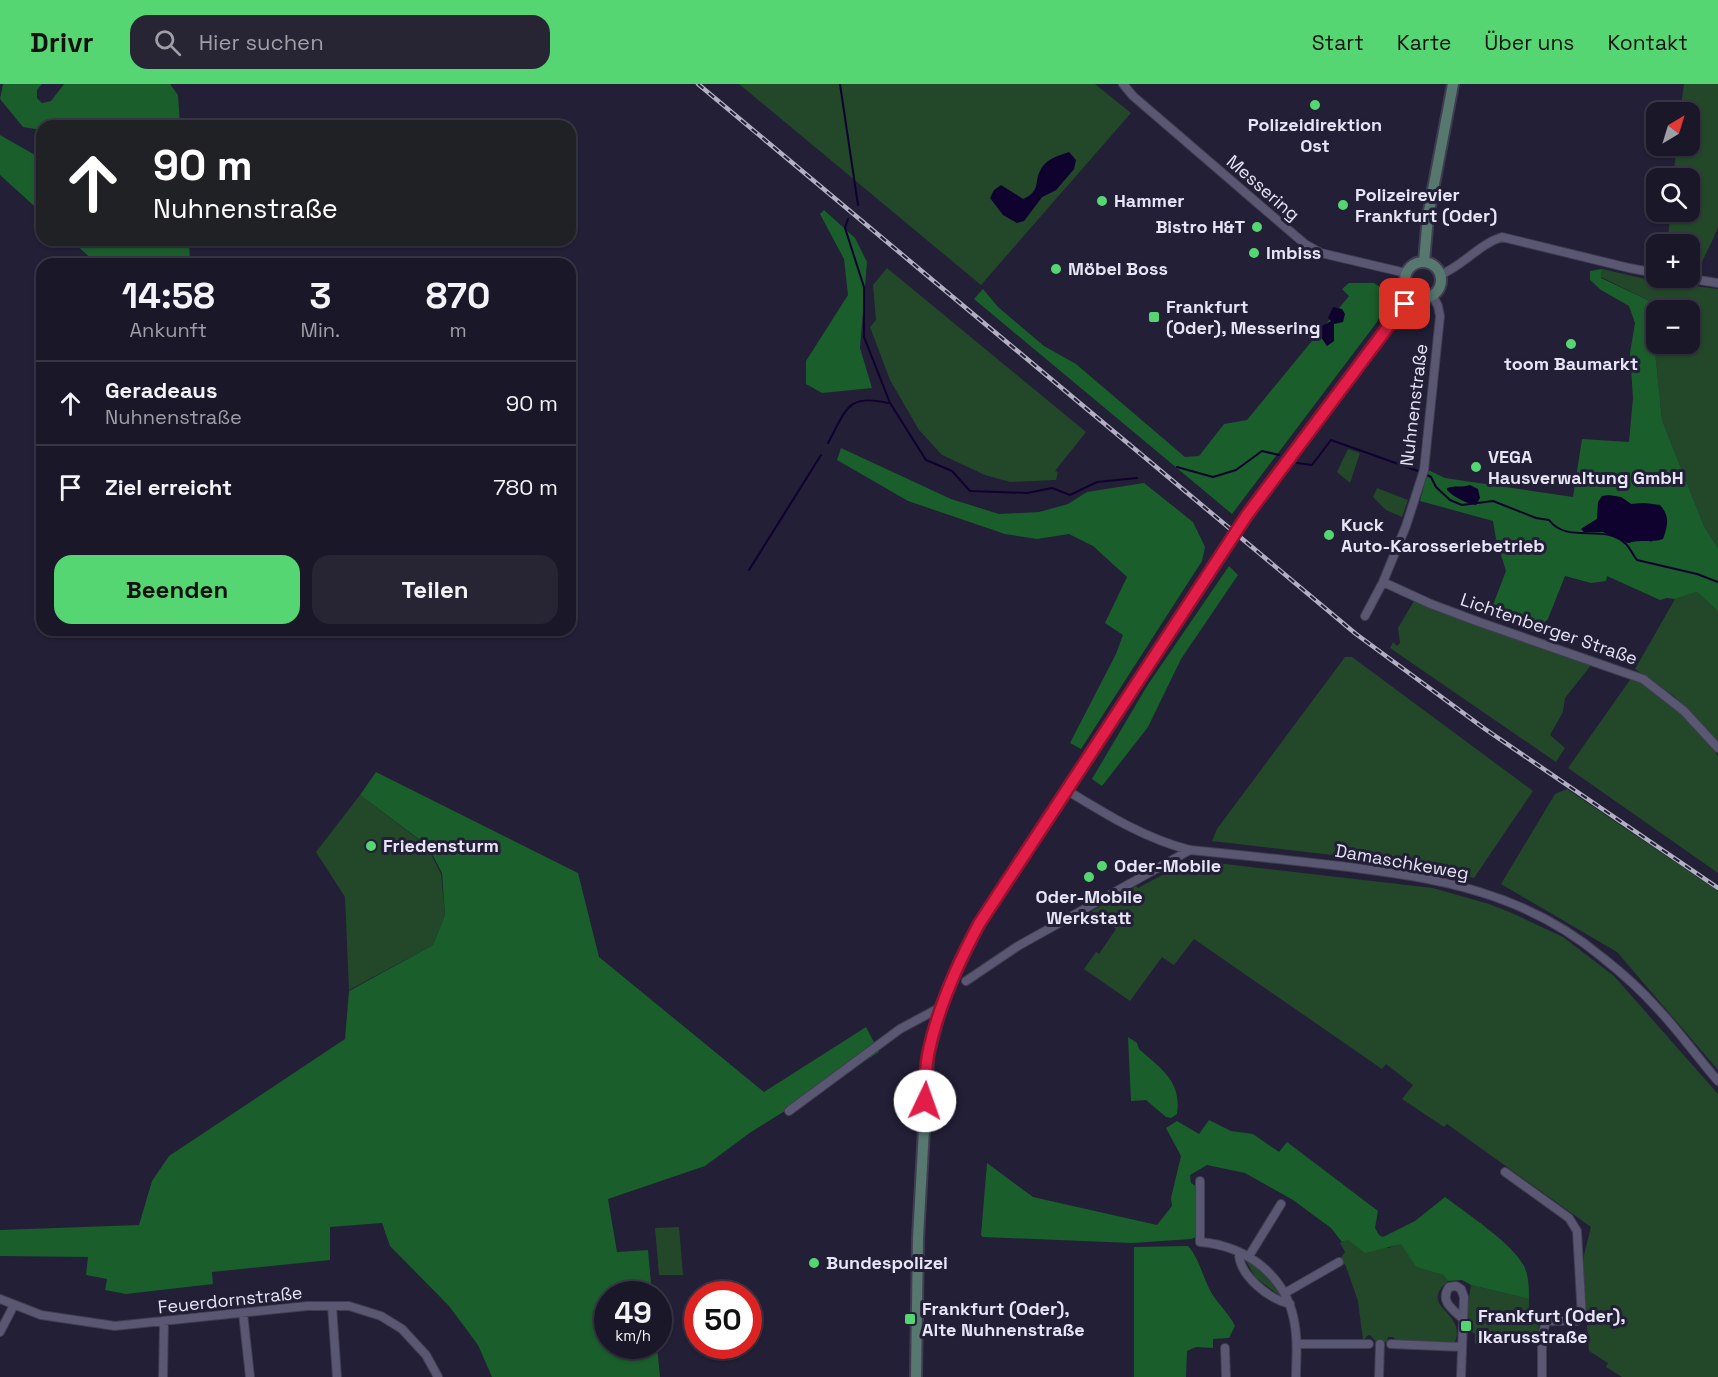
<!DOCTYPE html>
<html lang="de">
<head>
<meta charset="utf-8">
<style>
  :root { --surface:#1a1728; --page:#272434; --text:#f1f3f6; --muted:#9f9fa8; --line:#383645; --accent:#55d672 }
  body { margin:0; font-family:"Space Grotesk",sans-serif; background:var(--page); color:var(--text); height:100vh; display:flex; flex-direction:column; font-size:22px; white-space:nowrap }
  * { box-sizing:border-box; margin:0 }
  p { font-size:20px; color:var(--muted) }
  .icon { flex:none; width:33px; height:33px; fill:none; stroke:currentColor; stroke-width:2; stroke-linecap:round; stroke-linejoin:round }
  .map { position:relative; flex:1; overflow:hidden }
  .side { position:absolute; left:36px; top:174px; width:540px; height:378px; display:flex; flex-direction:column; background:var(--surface); border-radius:18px; box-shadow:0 2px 4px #0004,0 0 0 2px var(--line) }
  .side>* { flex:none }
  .hud { position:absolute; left:36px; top:36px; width:540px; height:126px; border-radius:18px; box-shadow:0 2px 4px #0004,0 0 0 2px var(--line); background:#202124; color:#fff; overflow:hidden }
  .needle { width:39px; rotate:38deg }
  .tools { position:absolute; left:1646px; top:18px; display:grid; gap:12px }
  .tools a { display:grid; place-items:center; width:54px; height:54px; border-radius:12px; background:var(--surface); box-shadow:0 2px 4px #0004,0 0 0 2px var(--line); font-size:30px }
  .speed { position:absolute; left:594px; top:1197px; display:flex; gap:12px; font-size:30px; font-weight:700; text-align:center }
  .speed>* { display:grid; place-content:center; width:78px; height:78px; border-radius:50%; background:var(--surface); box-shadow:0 2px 4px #0004,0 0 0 2px var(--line); line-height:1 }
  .speed small { font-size:15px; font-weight:400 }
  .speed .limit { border:9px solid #d22; background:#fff; color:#111 }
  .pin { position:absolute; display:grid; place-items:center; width:51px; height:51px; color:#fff; margin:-26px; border-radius:12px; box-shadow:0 3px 9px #0006 }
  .me { position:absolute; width:66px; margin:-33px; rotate:3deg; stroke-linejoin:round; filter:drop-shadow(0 0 4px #0008) }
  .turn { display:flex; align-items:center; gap:21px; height:126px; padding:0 18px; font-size:27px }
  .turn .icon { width:78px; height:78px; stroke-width:2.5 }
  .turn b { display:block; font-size:42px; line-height:51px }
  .eta { display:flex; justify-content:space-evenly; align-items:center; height:102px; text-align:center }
  .eta b { font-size:36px; font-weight:700; line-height:42px }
  .action { display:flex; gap:12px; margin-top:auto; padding:12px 18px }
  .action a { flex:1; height:69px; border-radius:18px; background:var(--accent); color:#111; font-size:24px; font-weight:700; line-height:69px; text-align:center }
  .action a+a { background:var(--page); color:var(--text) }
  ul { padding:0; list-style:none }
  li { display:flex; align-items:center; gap:18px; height:84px; padding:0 18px; border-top:2px solid var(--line) }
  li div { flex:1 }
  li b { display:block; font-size:22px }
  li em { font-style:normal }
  header { display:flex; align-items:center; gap:36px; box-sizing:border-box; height:84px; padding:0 30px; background:var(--accent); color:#111 }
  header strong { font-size:28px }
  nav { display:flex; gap:33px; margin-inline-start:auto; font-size:21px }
  .search { width:420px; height:54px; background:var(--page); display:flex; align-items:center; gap:15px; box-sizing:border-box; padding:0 21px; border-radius:18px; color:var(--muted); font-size:22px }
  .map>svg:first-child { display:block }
  .green { fill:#234829; fill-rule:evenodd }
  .forest { fill:#1a5e2b; fill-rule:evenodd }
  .water { fill:#10022e }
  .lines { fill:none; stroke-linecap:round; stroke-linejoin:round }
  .stream { stroke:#10022e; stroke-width:2 }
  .street-casing { stroke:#403d51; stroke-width:10 }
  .secondary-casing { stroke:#403d51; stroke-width:14 }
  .street { stroke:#5a5772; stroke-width:8 }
  .secondary { stroke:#56786f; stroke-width:10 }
  .rail-casing { stroke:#b1afc2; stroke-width:4.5 }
  .rail { stroke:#221f36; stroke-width:2; stroke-dasharray:7; stroke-linecap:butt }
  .secondary-bridge-casing { stroke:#403d51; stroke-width:14; stroke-linecap:butt }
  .secondary-bridge { stroke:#56786f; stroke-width:10 }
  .route-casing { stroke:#92132f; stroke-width:15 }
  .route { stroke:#e11d48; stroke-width:10 }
  .poi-dot { fill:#55d672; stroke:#221f36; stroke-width:2 }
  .labels { text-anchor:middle; stroke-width:6; stroke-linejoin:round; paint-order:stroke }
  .poi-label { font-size:18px; font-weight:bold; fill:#e6e4f5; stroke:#221f36; text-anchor:start }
  .street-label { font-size:18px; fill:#e6e4f5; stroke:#221f36 }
</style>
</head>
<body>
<header>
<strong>Drivr</strong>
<div class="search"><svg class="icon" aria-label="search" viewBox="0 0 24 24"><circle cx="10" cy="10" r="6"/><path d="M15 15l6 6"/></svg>Hier suchen</div>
<nav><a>Start</a><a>Karte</a><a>Über uns</a><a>Kontakt</a></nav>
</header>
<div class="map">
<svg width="1718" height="1293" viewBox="0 0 1718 1293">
  <rect width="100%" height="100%" fill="#221f36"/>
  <path class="green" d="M739,0h356l36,29 -150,172zM1074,85l-18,21 -14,7 -18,24 -23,-35 22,13c13,-5 15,-16 17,-28z
    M1684,0h34v143c-6,16 -14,29 -20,44l-9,-1v-26h-22l4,-32h18v-34h-16l4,-32h12v-34h-9z
    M887,184l199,164 -31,39 3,1 -2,8 -46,2 -25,-7 -43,-20 -23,-25 -29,-50 -20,-53 6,-7 -3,-35z
    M1602,185l52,12 64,8v259l-14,-22 -42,-106 -12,-119 -49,-24zM1656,226h33v34h-33z
    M1348,365l12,4 -10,30 -13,-11z
    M1377,404l31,12 -6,17 -16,-7 -13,-13z
    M1697,508l21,19v131l-43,-45 -40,-28 40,-70z
    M1414,517l32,13 146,50 -27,34 -2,14 -13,23 15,13 -9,14 -166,-114 3,-6 4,4 3,-3 -2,-15z
    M1345,573h7l181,134 -59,87 -64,-14 -198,-23 5,-12z
    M1632,593c34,17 64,49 86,79v117l-150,-105z
    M1567,705l151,102v179l-101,-118 -116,-68 54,-90z
    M360,711l67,51 14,28 4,41 -12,30 -84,45 -4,-93 -29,-45z
    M1190,776l243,28 56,16 23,9 51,24 51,39 104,118v283h-96l-16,-10 2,-4 -19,-12 -6,-78 1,-18 7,-28 -144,-103 -3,3 -42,-28 11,-14 -27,-21 -4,5 -188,-130 -20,26 -12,-8 -32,44 -46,-32 12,-17 3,2 17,-25 -24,-18 44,-25 2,2z
    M679,1143l4,48h-24l-4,-47z
    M1347,1156l42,8 12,-5 15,24 27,8 5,6c-31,27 19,30 7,61l-58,-1 -4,-4h-5l-1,5h-11l-6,-7 -3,1 -4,5 -5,-40 -13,-37 -2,1 -3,-6 5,-7 -5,-9z
    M1245,1175l24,18 14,21 -28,-21z
    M1471,1201l58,14v18h10l-1,28 -63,-1v-11l-7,-1 1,-14 -3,-1z"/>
  <path class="forest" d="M3,0h39l-5,6v8l5,5 9,-2 13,-17h106l8,11 2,31h-138v4l-19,-3 -23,-28z
    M0,51l42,24v54l-42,-38z
    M824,126l31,28 12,24 -7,86 12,40 -50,5 -16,-9v-23l42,-66 -4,-36 -24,-45z
    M71,156h118l1,24h-93z
    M1602,185l-1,9 49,23 12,119 42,106 14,22v63l-21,-19 -22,7 -8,-1 -7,2 -53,-24 -1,5 -15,2 -26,-7 -17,43 -15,13 -41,-14 1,-13 13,-34 -10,-32 -3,-18 -73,-20 8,-31 17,8 128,19 9,-58 47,3 4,-44 -3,-45 5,-30 -6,-17 -28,-16 -11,-10v-9zM1621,413l10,7 14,-1 7,39 -10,-3 -14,4 -25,-11 -21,-4 15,-9z
    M1349,199h25l13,9 1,7 -11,23 -145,192 -258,-215 9,-10 15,18 46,39 32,18 109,93 14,-1 25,-32 23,-4 102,-124 -7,-7z
    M841,364l110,51 48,15 40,-2 29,-8 19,-12 57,-9 49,39 12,25 -3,14 -121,188 -11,-6 46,-89 7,-19 -18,-12 22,-46 -34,-31 -24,-12 -32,5 -32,-5 -97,-33 -71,-41z
    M1229,482l9,9 -57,84 -33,68 -46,59 -10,-7 55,-93z
    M376,688l202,101 21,84 165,135 102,-65 13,25 -128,80 -46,34 -97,33 9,53 31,-2 4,44h-44v52h49l3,31h-168l-14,-32 -29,-39 -59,-60 -8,-23 -52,4v33l-118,12 1,12 -87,10 -21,-4 2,-11 -21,-4 2,-18 -88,-1v-26l139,-5 13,-44 17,-25 176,-117 4,-48 84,-46 12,-30 -3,-42 -14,-27 -68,-51z
    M1128,953l9,6 2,6c22,20 43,32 38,65l-6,4 -5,-1 -20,-17 -15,1z
    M1209,1036l22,11 22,3 26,18 8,-10 91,69 -3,17 4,7 4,2 32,-16 30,-24c22,17 66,45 79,69 5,10 5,23 5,33l-58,-14 -9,-5 -14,1 -5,-6 -27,-8 -15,-23 -36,9 -17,-13 -6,2 -11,-14 -38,-28 -48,-27 -38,-8 -17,10 1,8 6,4 -1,50 -5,2 -59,4 -149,-6 -2,-2 6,-72 46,34 124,28 15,-19 -1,-8 10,-42 -15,-28 11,-7 22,13z
    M1188,1162c12,13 15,33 24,48 6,9 20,24 23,32l-6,12 -16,1v9l-17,-1 -9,4 -1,26h-52v-130z"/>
  <path class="water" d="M1069,68l7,8 -2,9 -18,21 -14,7 -18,24 -7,2 -14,-8 -13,-17 4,-8 7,-5 22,14c18,-7 11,-17 17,-28 5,-12 18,-15 29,-19z
    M1333,223l9,2 3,5 -2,8 -9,2v17l-7,5 -9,-13 4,-7 9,-5 -3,-3z
    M1470,401l8,4 2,9 -4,7c-8,-1 -23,-8 -29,-15v-2c8,-3 15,0 23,-3z
    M1609,411l12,2 10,7 14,-1 15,2c10,11 8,20 3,34 -12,4 -22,0 -35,4l-25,-11h-19l-3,-3 16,-10 1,-17 4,-6z"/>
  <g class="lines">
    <path class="stream" d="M840,0l18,121
      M848,135l-3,9 19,59v50l26,66 36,57 26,11 18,20 57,2 25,-5 18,7 27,-13 40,-4
      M828,359c18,-32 18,-50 60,-40
      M1297,379l15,2 19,-25 87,31
      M1177,383l36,10 23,-7 26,-19 17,4
      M1427,391l4,2 5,10 14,13 12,5 31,-4 43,17 13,2c19,25 54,2 77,24 4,4 7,11 11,16l60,14 21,8
      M749,486l72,-115"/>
    <g class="street-casing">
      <path id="street" d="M1123,0l10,12 172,148 16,9 85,20
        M1440,191c23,-9 39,-31 62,-38l127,31 27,5
        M1686,194l32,5
        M1383,498l48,22 48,18 164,57 41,32 34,37
        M1365,532l18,-34 23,-56 18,-56 16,-154 -2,-10 -6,-11
        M1068,707c39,24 78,48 122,59 50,5 100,10 150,16 98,12 185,26 263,92 19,15 38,32 54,50 22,23 40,49 61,73
        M966,897l52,-35 172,-96
        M789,1027l111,-82 41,-22
        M1505,1088l64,46 8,13 5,87 -5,3h-31l-4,16v40
        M1200,1097v61c48,4 88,35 95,84 3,17 1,34 1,51
        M1239,1168c-1,23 30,47 51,52
        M1249,1172l32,-52
        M1285,1209l54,-31
        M0,1215l41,16 74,11 192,-20h42l32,10 21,13 24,26 12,22
        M332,1222l5,71
        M243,1229l7,64
        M0,1248l14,-27
        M1297,1260h72
        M1391,1260l70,3
        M1225,1264l1,29
        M163,1293l1,-55
        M1379,1293l1,-33
        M1461,1293l3,-80 -3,-8 -5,-3 -7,1c-9,14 2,21 13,31"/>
    </g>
    <g class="secondary-casing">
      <path id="secondary" d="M1405 196a18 18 0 1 1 36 0a18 18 0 1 1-36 0Z
        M1424,178l4,-46 25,-132
        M1247,431l165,-221
        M916,1293l2,-139 10,-182 13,-49 20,-48 18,-35 235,-358"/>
    </g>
    <use href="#street" class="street"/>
    <use href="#secondary" class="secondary"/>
    <g class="rail-casing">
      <path id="rail" d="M698,0l658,550 129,95 233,159"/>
    </g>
    <use href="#rail" class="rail"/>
    <g class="secondary-bridge-casing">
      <path id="secondary-bridge" d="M1214,482l33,-51"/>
    </g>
    <use href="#secondary-bridge" class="secondary-bridge"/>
  </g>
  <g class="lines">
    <g class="route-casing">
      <path id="route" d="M925,1017c1,-15 0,-31 3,-46 9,-46 29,-90 51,-131l268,-409 158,-211"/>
    </g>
    <use href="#route" class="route"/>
  </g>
  <g class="poi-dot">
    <circle cx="1315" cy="21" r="6"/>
    <circle cx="1102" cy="117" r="6"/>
    <circle cx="1343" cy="121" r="6"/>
    <circle cx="1257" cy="143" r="6"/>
    <circle cx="1254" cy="169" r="6"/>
    <circle cx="1056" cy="185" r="6"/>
    <rect x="1148" y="227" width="12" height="12" rx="3"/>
    <circle cx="1571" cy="260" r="6"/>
    <circle cx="1476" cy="383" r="6"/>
    <circle cx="1329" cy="451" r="6"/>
    <circle cx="371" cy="762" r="6"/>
    <circle cx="1102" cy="782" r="6"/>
    <circle cx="1089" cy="793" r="6"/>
    <circle cx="814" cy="1179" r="6"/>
    <rect x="904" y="1229" width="12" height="12" rx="3"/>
    <rect x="1460" y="1236" width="12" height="12" rx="3"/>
  </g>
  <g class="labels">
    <g class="poi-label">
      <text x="1315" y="47" text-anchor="middle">Polizeidirektion<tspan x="1315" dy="21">Ost</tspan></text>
      <text x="1355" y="117">Polizeirevier<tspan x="1355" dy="21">Frankfurt (Oder)</tspan></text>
      <text x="1114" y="123">Hammer</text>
      <text x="1245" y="149" text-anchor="end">Bistro H&amp;T</text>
      <text x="1266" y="175">Imbiss</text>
      <text x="1068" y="191">Möbel Boss</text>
      <text x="1166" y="229">Frankfurt<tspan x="1166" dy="21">(Oder), Messering</tspan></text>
      <text x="1571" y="286" text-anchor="middle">toom Baumarkt</text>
      <text x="1488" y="379">VEGA<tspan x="1488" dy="21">Hausverwaltung GmbH</tspan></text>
      <text x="1341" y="447">Kuck<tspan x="1341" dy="21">Auto-Karosseriebetrieb</tspan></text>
      <text x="383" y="768">Friedensturm</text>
      <text x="1114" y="788">Oder-Mobile</text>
      <text x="1089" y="819" text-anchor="middle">Oder-Mobile<tspan x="1089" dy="21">Werkstatt</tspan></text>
      <text x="826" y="1185">Bundespolizei</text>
      <text x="922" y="1231">Frankfurt (Oder),<tspan x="922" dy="21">Alte Nuhnenstraße</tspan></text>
      <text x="1478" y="1238">Frankfurt (Oder),<tspan x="1478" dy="21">Ikarusstraße</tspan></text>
    </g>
    <g class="street-label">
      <text transform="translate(1263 104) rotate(41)" y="6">Messering</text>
      <text transform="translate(1414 321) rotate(-83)" y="6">Nuhnenstraße</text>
      <text transform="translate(1549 545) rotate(19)" y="6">Lichtenberger Straße</text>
      <text transform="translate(1402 778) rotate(10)" y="6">Damaschkeweg</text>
      <text transform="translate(230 1216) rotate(-6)" y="6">Feuerdornstraße</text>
    </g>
  </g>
</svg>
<div class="tools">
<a><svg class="needle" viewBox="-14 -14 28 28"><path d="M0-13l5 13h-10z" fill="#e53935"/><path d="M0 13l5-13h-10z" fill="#9f9fa8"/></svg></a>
<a><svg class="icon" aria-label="search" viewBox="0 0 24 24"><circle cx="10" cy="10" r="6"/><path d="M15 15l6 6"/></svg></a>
<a>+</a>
<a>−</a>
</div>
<div class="speed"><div>49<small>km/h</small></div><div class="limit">50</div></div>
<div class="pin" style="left:1405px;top:220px;background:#d93025"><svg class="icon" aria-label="arrive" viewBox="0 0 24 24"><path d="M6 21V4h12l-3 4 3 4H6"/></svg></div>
<svg class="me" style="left:925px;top:1017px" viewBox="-20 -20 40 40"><circle r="19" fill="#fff"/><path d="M0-13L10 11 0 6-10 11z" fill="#e11d48"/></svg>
<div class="hud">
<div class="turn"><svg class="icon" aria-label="ahead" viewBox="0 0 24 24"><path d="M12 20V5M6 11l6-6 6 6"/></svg><div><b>90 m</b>Nuhnenstraße</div></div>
</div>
<section class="side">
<div class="eta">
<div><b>14:58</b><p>Ankunft</p></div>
<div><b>3</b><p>Min.</p></div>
<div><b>870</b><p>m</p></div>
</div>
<ul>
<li><svg class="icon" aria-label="ahead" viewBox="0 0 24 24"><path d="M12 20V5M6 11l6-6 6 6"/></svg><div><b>Geradeaus</b><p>Nuhnenstraße</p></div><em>90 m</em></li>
<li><svg class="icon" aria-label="arrive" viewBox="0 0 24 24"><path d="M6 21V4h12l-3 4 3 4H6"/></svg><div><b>Ziel erreicht</b></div><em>780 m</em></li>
</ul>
<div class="action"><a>Beenden</a><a>Teilen</a></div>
</section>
</div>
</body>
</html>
